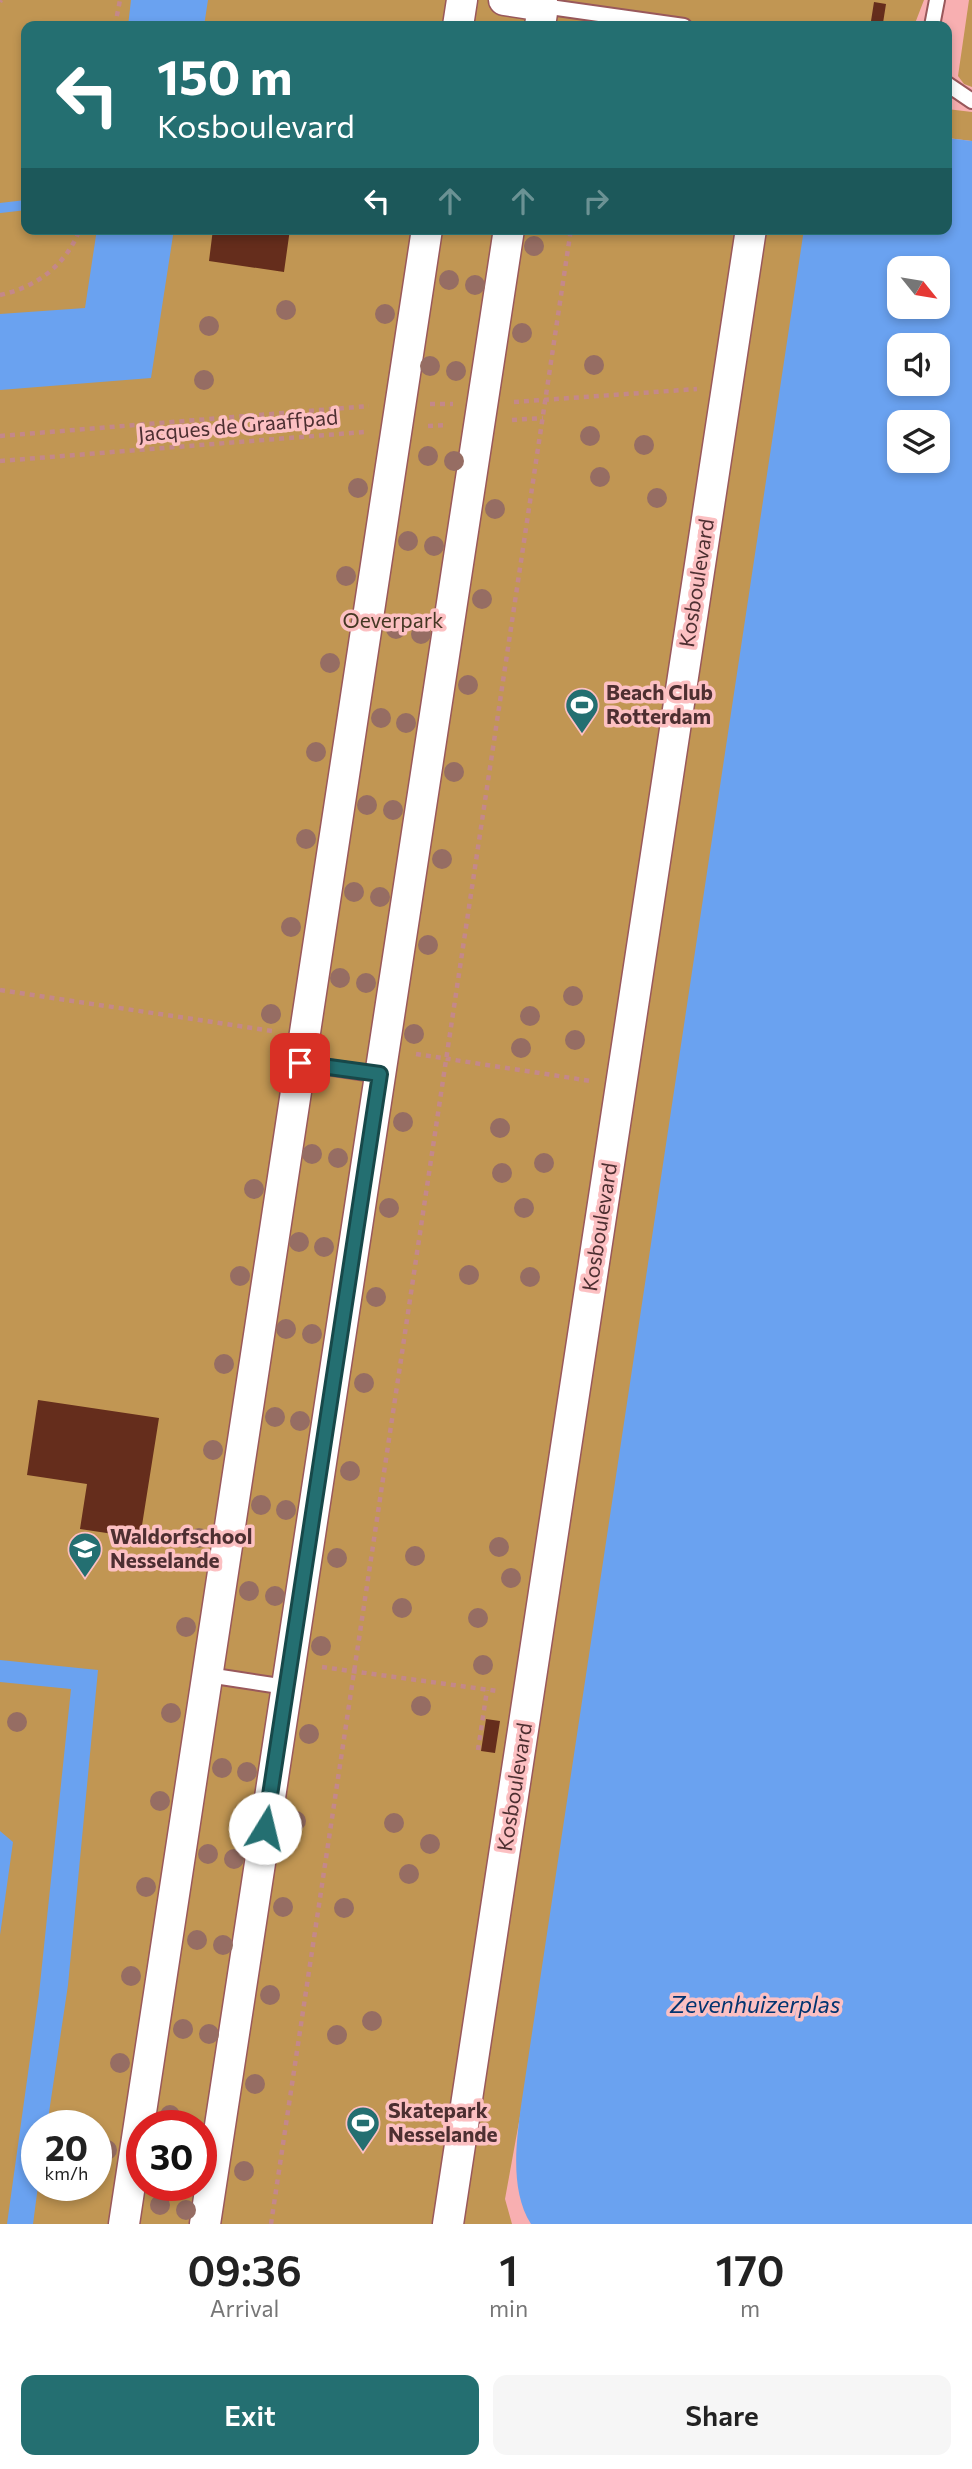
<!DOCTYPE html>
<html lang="en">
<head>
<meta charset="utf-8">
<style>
  :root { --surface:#fff; --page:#f6f6f6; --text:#222; --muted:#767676; --accent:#246f71 }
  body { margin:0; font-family:Commissioner,sans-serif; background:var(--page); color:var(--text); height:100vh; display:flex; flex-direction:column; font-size:26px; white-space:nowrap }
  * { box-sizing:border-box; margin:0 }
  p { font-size:23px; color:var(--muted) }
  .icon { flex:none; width:38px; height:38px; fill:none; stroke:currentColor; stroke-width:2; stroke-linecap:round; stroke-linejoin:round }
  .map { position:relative; height:2224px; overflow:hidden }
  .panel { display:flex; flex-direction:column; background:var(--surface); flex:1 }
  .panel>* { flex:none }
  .banner { position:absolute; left:21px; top:21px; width:931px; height:214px; border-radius:14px; box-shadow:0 4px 10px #0003; background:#246f71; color:#fff; overflow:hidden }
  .needle { width:46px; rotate:120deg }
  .tools { position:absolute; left:887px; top:256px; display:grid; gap:14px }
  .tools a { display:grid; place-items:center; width:63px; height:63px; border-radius:14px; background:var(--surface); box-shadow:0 4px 10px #0003; font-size:35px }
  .speed { position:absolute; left:21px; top:2110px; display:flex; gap:14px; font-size:35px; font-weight:700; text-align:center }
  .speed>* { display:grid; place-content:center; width:91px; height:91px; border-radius:50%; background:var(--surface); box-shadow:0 4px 10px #0003; line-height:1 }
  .speed small { font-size:18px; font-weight:400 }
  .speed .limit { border:10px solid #d22; background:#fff; color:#111 }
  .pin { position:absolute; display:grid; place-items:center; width:60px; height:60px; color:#fff; margin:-30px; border-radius:14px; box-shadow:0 4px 10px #0006 }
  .me { position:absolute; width:77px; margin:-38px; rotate:9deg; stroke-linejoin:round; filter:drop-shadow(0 0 5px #0008) }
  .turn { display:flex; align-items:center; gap:24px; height:147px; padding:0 21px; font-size:32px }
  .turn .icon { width:91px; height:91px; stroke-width:2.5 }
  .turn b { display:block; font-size:49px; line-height:60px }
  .lanes { display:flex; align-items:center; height:66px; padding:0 21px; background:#0003; justify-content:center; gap:35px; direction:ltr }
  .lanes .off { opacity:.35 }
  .eta { display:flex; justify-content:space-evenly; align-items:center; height:119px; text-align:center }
  .eta b { font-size:42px; font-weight:600; line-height:49px }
  .action { display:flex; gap:14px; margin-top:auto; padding:14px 21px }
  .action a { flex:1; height:80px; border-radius:14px; background:var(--accent); color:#fff; font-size:28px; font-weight:600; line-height:80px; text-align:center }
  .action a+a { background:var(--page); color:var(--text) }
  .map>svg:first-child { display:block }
  .green { fill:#c19653; fill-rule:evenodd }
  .water { fill:#6aa2f0; fill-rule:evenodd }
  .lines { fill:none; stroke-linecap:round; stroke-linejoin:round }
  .stream { stroke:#6aa2f0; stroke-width:10 }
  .building { fill:#652d1c }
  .lane-casing { stroke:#99585b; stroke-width:18 }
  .street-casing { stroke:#99585b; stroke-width:33 }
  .path { stroke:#c4888a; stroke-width:4.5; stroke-dasharray:5 5; stroke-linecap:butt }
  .lane { stroke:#fff; stroke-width:14 }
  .street { stroke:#fff; stroke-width:30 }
  .tree { fill:#966d63 }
  .route-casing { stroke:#174849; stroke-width:18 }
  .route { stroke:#246f71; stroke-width:12 }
  .labels { text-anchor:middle; stroke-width:7; stroke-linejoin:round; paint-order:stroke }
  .street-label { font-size:21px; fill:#4d2f31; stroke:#fcc0c2 }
  .park-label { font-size:21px; fill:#453723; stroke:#fcc0c2 }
  .poi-label { font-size:21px; font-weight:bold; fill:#4d2f31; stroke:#fcc0c2; text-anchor:start }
  .water-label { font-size:23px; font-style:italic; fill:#023470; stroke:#fcc0c2 }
</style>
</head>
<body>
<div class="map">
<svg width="972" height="2224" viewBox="0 0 972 2224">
  <rect width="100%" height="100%" fill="#f8afb1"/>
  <path class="green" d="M0,0h924l-10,26h-888v203h837l-358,1970 7,25h-512zM37,2126h59v60h-59zM142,2126h59v60h-59z
    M969,0h3v87l-8,-3 -6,-8z
    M947,109l25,3v29l-25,-3z"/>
  <path class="water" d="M131,0h77l-4,26h-76z
    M947,138l25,3v2083h-441c-21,-33 -15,-81 -10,-118l283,-1877h143zM900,268h38v38h-38zM900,345h38v38h-38zM900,422h38v38h-38z
    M97,229h77l-23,149 -151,12v-76l85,-6z
    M0,1660l98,10 -30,315 -21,141h-10l1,60 -5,38h-26l32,-230 32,-305 -71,-7z
    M0,1831l13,11 -13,93z"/>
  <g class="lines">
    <path class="stream" d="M0,208l26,-3"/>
  </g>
  <path class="building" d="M874,2l12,2 -3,19 -12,-2z
    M213,229h77l-6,43 -75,-11z
    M38,1400l121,18 -19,120 -60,-9 7,-45 -60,-9z
    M486,1719l14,2 -5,32 -14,-2z"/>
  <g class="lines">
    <g class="lane-casing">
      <path id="lane" d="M543,6l141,20
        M932,26l5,-26
        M947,84l25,17
        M300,1063l80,12
        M208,1675l78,12"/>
    </g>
    <g class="street-casing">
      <path id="street" d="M504,0l39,6 -3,20
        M458,26l4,-26
        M124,2224l303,-1995
        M205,2224l304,-1995
        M448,2224l303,-1995"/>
    </g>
    <path class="path" d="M0,2l1,-2
      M115,26l5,-26
      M0,295c37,-8 66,-30 80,-66
      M514,402l183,-13
      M430,404h23
      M512,420l31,-2
      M428,426l20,-1
      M0,436l369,-30
      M0,461l364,-29
      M0,990l272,41
      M416,1054l175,27
      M322,1667l175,24
      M478,1750l9,-60
      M271,2224l300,-1995"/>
    <use href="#lane" class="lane"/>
    <use href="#street" class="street"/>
  </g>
  <g class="tree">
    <circle cx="534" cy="246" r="10"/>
    <circle cx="449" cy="280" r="10"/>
    <circle cx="475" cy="285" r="10"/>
    <circle cx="286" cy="310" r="10"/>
    <circle cx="385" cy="314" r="10"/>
    <circle cx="209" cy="326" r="10"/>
    <circle cx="522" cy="333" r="10"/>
    <circle cx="594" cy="365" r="10"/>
    <circle cx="430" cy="366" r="10"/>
    <circle cx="456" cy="371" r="10"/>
    <circle cx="204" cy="380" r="10"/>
    <circle cx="590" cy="436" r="10"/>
    <circle cx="644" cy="445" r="10"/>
    <circle cx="428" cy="456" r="10"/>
    <circle cx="454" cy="461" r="10"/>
    <circle cx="600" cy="477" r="10"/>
    <circle cx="358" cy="488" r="10"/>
    <circle cx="657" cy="498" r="10"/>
    <circle cx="495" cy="509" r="10"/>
    <circle cx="408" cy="541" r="10"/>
    <circle cx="434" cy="546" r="10"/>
    <circle cx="346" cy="576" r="10"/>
    <circle cx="482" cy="599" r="10"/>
    <circle cx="396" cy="629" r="10"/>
    <circle cx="421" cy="634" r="10"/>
    <circle cx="330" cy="663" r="10"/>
    <circle cx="468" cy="685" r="10"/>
    <circle cx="381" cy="718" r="10"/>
    <circle cx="406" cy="723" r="10"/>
    <circle cx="316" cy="752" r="10"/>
    <circle cx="454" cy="772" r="10"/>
    <circle cx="367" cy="805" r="10"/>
    <circle cx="393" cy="810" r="10"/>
    <circle cx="306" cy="839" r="10"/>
    <circle cx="442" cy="859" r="10"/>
    <circle cx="354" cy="892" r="10"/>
    <circle cx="380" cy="897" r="10"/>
    <circle cx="291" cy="927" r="10"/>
    <circle cx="428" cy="945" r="10"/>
    <circle cx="340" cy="978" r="10"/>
    <circle cx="366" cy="983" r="10"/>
    <circle cx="573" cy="996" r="10"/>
    <circle cx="271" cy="1014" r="10"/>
    <circle cx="530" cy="1016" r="10"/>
    <circle cx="414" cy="1034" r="10"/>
    <circle cx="575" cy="1040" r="10"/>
    <circle cx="521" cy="1048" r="10"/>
    <circle cx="403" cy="1122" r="10"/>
    <circle cx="500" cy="1128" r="10"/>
    <circle cx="312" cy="1154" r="10"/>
    <circle cx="338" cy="1158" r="10"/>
    <circle cx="544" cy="1163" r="10"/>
    <circle cx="502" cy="1173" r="10"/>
    <circle cx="254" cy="1189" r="10"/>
    <circle cx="389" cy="1208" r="10"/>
    <circle cx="524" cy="1208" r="10"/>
    <circle cx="299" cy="1242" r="10"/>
    <circle cx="324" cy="1247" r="10"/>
    <circle cx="469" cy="1275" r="10"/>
    <circle cx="240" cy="1276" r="10"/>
    <circle cx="530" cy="1277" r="10"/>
    <circle cx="376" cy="1297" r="10"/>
    <circle cx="286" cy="1329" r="10"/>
    <circle cx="312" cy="1334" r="10"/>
    <circle cx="224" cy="1364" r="10"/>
    <circle cx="364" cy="1383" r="10"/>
    <circle cx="275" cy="1417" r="10"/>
    <circle cx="300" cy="1421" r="10"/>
    <circle cx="213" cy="1450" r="10"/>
    <circle cx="350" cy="1471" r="10"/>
    <circle cx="261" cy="1505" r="10"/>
    <circle cx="286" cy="1510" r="10"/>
    <circle cx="199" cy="1538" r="10"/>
    <circle cx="499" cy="1547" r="10"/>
    <circle cx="415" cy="1556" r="10"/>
    <circle cx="337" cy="1558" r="10"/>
    <circle cx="511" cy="1578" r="10"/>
    <circle cx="249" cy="1591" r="10"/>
    <circle cx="275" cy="1596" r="10"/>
    <circle cx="402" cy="1608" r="10"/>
    <circle cx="478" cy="1618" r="10"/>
    <circle cx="186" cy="1627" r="10"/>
    <circle cx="321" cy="1646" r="10"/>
    <circle cx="483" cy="1665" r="10"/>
    <circle cx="421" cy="1706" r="10"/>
    <circle cx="171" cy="1713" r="10"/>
    <circle cx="17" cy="1722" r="10"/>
    <circle cx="309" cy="1734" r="10"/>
    <circle cx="222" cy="1768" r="10"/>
    <circle cx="247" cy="1772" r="10"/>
    <circle cx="160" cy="1801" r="10"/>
    <circle cx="296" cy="1821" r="10"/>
    <circle cx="394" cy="1823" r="10"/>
    <circle cx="430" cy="1844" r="10"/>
    <circle cx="208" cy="1854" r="10"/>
    <circle cx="234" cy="1859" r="10"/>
    <circle cx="409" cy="1874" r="10"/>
    <circle cx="146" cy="1887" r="10"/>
    <circle cx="283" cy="1907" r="10"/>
    <circle cx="344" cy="1908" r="10"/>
    <circle cx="197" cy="1940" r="10"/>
    <circle cx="223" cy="1945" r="10"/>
    <circle cx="131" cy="1976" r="10"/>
    <circle cx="270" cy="1995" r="10"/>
    <circle cx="372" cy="2021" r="10"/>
    <circle cx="183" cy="2029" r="10"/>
    <circle cx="209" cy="2034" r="10"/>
    <circle cx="337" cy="2035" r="10"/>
    <circle cx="120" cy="2063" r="10"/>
    <circle cx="255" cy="2084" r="10"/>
    <circle cx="170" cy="2115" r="10"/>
    <circle cx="107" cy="2150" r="10"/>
    <circle cx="244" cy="2171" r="10"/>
    <circle cx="160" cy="2205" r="10"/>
    <circle cx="186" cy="2210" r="10"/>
  </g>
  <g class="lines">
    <g class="route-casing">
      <path id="route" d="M265,1828l115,-754 -80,-11"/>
    </g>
    <use href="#route" class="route"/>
  </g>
  <defs>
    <g id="stadium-pin" transform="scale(1.75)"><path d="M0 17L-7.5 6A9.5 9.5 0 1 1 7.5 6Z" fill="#246f71" stroke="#fcc0c2"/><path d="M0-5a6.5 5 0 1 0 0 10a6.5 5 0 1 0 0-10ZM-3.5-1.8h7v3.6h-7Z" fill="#fff"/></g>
    <g id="school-pin" transform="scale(1.75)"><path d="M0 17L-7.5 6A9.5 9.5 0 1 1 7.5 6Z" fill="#246f71" stroke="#fcc0c2"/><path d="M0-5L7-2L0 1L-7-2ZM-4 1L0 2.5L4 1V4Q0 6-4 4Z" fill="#fff"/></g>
  </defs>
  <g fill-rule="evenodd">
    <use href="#stadium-pin" x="582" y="705"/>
    <use href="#school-pin" x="85" y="1549"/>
    <use href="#stadium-pin" x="363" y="2123"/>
  </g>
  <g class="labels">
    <g class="street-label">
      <text transform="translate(238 426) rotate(-5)" y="7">Jacques de Graaffpad</text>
      <text transform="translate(697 583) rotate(-81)" y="7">Kosboulevard</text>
      <text transform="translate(600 1227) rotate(-81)" y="7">Kosboulevard</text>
      <text transform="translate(515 1787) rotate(-81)" y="7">Kosboulevard</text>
    </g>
    <g class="park-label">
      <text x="393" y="628">Oeverpark</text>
    </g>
    <g class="poi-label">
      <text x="606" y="700">Beach Club<tspan x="606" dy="24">Rotterdam</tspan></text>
      <text x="110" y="1544">Waldorfschool<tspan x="110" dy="24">Nesselande</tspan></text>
      <text x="388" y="2118">Skatepark<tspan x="388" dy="24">Nesselande</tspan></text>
    </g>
    <g class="water-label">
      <text x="755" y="2013">Zevenhuizerplas</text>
    </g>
  </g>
</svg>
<div class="tools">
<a><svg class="needle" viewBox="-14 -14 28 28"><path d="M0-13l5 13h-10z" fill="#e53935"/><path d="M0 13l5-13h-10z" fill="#767676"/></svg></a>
<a><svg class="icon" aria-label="sound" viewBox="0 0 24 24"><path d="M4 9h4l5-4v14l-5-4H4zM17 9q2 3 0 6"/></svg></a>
<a><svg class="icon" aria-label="layers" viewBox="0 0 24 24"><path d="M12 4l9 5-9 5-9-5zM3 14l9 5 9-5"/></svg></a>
</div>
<div class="speed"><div>20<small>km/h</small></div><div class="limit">30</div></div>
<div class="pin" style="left:300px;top:1063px;background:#d93025"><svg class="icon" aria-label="arrive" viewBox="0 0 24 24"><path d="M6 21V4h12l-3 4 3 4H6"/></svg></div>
<svg class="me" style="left:265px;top:1828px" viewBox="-20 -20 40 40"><circle r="19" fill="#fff"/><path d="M0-13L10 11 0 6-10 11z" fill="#246f71"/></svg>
<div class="banner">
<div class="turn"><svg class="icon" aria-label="left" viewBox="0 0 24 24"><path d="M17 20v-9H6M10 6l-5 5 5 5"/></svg><div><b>150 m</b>Kosboulevard</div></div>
<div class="lanes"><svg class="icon" aria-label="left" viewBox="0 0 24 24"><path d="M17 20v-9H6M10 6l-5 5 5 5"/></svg><svg class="icon off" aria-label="ahead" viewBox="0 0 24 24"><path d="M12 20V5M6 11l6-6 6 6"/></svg><svg class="icon off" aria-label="ahead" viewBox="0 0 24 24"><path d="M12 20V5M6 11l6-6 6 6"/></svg><svg class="icon off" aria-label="right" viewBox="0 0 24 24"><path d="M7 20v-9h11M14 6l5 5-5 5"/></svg></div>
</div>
</div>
<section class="panel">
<div class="eta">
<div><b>09:36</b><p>Arrival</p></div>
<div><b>1</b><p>min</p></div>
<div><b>170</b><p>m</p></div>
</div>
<div class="action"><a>Exit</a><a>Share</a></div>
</section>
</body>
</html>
